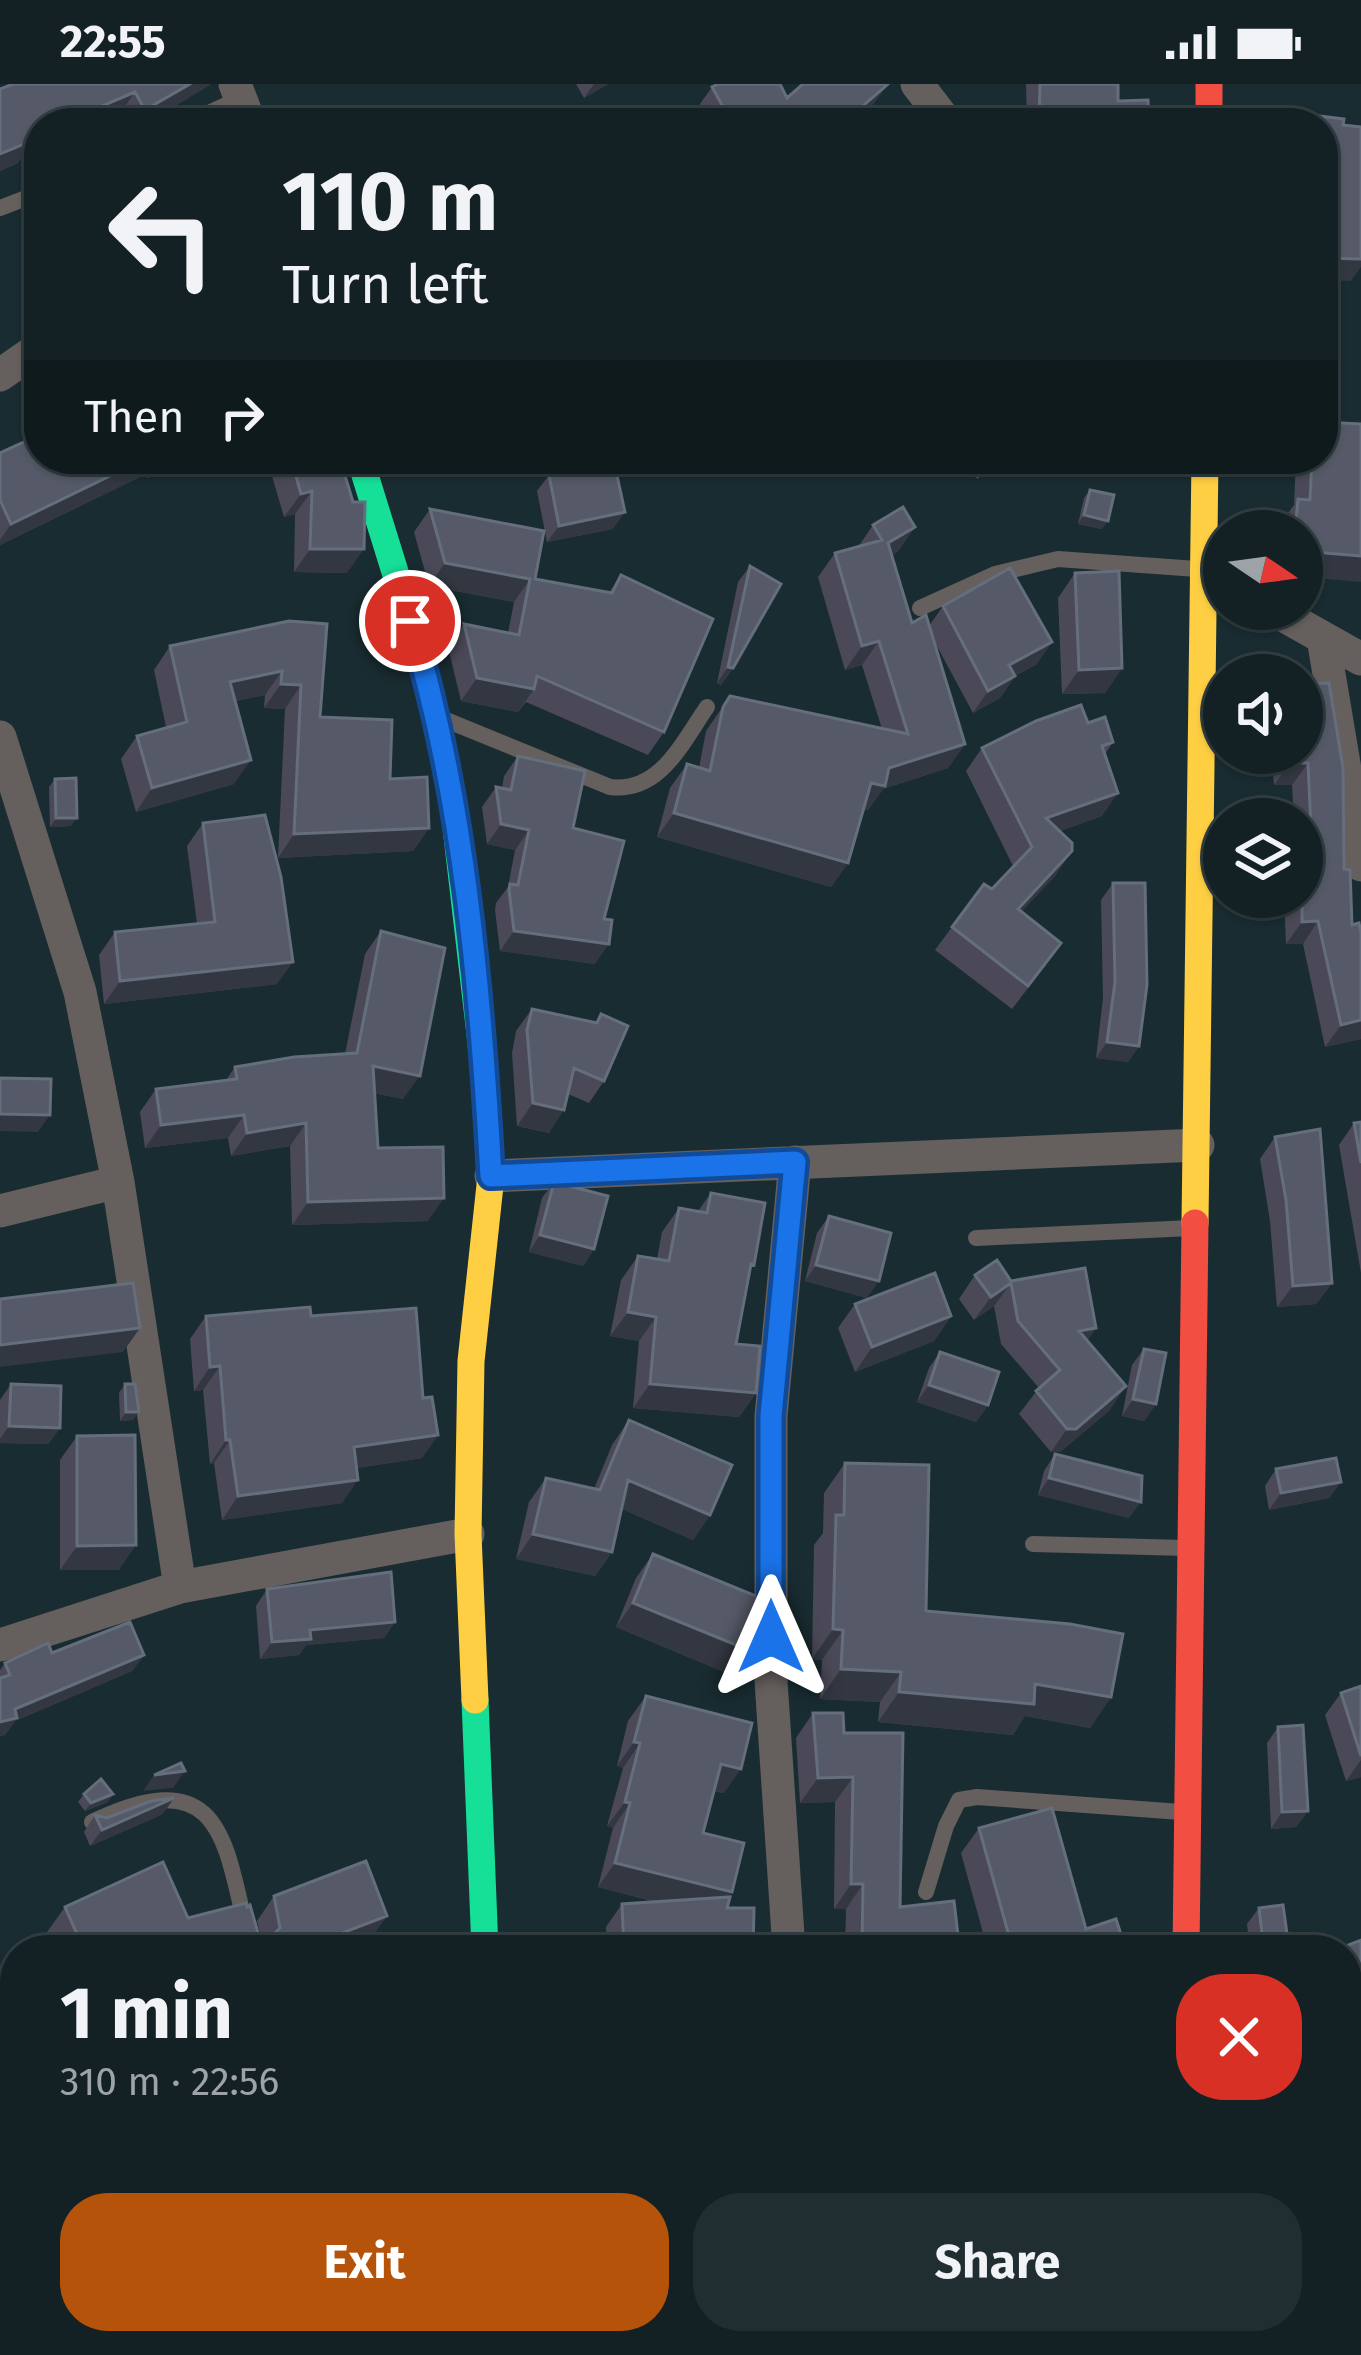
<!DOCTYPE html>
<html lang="en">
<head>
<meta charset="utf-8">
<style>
  :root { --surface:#132125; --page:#202e32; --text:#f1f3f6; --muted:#9da3a7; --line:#323e42; --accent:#b45309 }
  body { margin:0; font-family:"Fira Sans",sans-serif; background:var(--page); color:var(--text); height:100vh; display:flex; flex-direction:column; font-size:45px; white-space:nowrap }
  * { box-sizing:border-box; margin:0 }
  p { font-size:39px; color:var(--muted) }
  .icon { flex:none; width:66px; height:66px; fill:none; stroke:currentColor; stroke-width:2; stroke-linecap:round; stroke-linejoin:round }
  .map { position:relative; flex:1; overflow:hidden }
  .panel { position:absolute; left:0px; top:1851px; width:1362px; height:420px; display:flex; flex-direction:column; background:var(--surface); border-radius:48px 48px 0 0; box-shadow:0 3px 9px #0004,0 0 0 3px var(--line) }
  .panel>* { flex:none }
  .guide { position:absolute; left:24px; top:24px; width:1314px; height:366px; border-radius:48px; box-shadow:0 3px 9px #0004,0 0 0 3px var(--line); background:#132125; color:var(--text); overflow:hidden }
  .needle { width:78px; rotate:103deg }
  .buttons { position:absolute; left:1203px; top:426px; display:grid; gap:24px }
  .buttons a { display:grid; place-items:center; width:120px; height:120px; border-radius:50%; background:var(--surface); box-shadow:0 3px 9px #0004,0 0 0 3px var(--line); font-size:60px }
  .pin { position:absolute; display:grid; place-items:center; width:102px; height:102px; color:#fff; margin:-51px; border:6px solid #fff; border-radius:50%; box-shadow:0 3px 12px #0007 }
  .me { position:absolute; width:132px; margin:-66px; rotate:0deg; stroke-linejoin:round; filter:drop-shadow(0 0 9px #0008) }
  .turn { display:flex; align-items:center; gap:42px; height:252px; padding:0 60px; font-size:54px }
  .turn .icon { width:156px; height:156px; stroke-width:2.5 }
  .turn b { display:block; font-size:84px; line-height:102px }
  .then { display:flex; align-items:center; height:114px; padding:0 60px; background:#0003; gap:24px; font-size:45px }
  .round { display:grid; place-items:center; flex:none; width:126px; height:126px; border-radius:48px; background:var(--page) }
  .summary { display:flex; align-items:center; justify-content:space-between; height:204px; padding:0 60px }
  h1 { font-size:72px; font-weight:700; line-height:90px }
  .action { display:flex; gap:24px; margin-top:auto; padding:24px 60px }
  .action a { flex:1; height:138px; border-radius:48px; background:var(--accent); color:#fff; font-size:48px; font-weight:700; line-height:138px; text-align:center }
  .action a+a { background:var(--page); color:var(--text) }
  .status { display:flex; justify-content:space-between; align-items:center; height:84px; padding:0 60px; background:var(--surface); direction:ltr }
  .status svg { height:33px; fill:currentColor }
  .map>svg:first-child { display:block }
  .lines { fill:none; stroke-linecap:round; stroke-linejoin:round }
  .lane { stroke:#655f5d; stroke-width:16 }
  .street { stroke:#655f5d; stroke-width:33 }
  .fast { stroke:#16e098; stroke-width:27 }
  .slow { stroke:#ffcf43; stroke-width:27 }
  .jam { stroke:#f24e42; stroke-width:27 }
  .wall { fill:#4b4957 }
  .shaded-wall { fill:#333741 }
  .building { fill:#565967; stroke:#646e7c; stroke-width:3 }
  .route-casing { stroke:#114b97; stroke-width:30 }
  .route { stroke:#1a73e8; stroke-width:21 }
</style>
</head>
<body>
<div class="status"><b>22:55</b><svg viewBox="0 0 49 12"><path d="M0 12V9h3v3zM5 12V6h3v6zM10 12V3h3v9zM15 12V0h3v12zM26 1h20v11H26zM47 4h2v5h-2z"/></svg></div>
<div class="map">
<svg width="1361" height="2271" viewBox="0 0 1361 2271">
  <rect width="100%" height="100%" fill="#192c31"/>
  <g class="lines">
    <path class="lane" d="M187,39l54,-25
      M0,124l39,-15
      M920,524l75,-34 63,-15 139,10
      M441,634l169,69c50,6 72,-44 97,-80
      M976,1154l215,-10
      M1033,1460l153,4
      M92,1738c134,-64 133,23 159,128
      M926,1808l20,-66 13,-26 18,-3 204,15"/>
    <path class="street" d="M235,0l15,39
      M917,0l30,39
      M0,291l39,-27
      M1272,525l89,50
      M1323,554l38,227
      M0,653l80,255 38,190 62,405
      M491,1092l707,-31
      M0,1127l118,-29
      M0,1561l180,-58 288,-53
      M789,1866l-18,-269v-265l24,-254
      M0,2046l15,-4
      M1347,2047l14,-9
      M815,2256l1,15
      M452,2271l44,-12
      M1139,2271l30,-15"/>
    <path class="fast" d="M360,375l63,203 30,140 33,284
      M475,1616l10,250"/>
    <path class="slow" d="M1195,1139l10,-764
      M475,1616l-7,-166 3,-173 20,-185 -5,-90
      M1175,2256v15"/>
    <path class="jam" d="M1209,0v39
      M1186,1866l9,-727"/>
  </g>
  <path class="wall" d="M13,0h198l-64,39h-24l-4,-8 -19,8h-61l-21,40 -18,8v-82z
    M576,0h32l-24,14z
    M888,0l-17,23 -18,16h-151l-7,-12 17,-24 75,11z
    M1026,0h92v17l31,22h-122z
    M1361,340l-59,107h-22l1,-8 13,-18 2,-46h27z
    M0,369l39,6h144l-35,19 -2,-4 -146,71z
    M267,375h73l7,114 -53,-1 1,-58 -11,3z
    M954,375h38l-14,20 -26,-17z
    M1026,375h80l-9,13 -71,1z
    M549,391l64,54 -66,13 -10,-51z
    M1090,406l12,39 -24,-5 6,-26z
    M430,425l105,70 74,14 12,-18 43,157 -16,23 -122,-53 -8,10 -57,-11 -13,-54 16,-23 44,9 6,-31 -85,-16 -15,-54z
    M873,441l42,2 -17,24 -6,4 20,68 17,3 14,-20 94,58 -22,12 -15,22 -27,15 -41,-76 33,107 -17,24 -65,21 -15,21 -5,-1 -15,54 -17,24 -174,-50 13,-49 17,-24 12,4 7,-37 24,-35 152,33 -20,-64 -17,5 -27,-93 17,-24 23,-6z
    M750,482l-17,102 -12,17 -4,-2 21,-101z
    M1075,489l47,95 -17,25 -43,1 -4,-96z
    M289,537l31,96 70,62 39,49 -16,23 -135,7 7,-149 -21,-1 1,-13 -30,6 -1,83 -98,28 -15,-53 16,-23 29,-9 -12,-57 16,-24z
    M1302,600l42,185 8,56 9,114 -36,8 -22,-103h-17l-2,-47h18v-78h-8l-2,-34h-18l-3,-32h31z
    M1088,639l25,19 -8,12 -3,62 -42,15 -4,44 -35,37 24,54 -33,43 -77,-59 17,-23 61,-61 -47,-95 16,-23z
    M518,672l55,72 31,91 -9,45 -95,-13 -5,-41 1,-7 12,-16 7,-37 -28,-6 -5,-37 14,-20 6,1 2,-12z
    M55,695l16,47 -21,1 -1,-40z
    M203,739l74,161 -173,20 -5,-49 16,-23 82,-8 -10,-78z
    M1113,799l26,163 -11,16 -32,-4 7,-60 -2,-98z
    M381,847l22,168 -29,-6 4,55 50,73 -136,4 -2,-79 -59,10 -3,-18 -83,10 -5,-36 16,-23 70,-9 9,-13 110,-13 20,-100z
    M532,925l63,13 6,-8 3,67 -15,22 -21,-9 -19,39 -32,-7 -5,-73 4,-22z
    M1361,1038v151l-22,-128 15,-22z
    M1275,1053l57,146 -16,21 -39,3 -7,-86 -10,-62z
    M554,1098l40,67 -11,17 -54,-14 13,-54z
    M711,1109l38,78 -13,73 20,49 -17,24 -106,-9 6,-67 -29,-5 11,-56 17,-24 19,3 5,-27 17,-24 19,3z
    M829,1132l38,82 -62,-17 12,-48z
    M975,1191l36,6 85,47 -9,13 23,69 -50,42h-9l-32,-38 20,-26 -38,-44 -7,-38 -20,14 -15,-21z
    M855,1220l96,12 -17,25 -79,31 -17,-44z
    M206,1232h105l112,82 15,37 -16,23 -65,10 -15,35 -120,17 -8,-57 -4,1 -7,-74 -9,1 -4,-52z
    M1144,1265l12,55 -12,17 -22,-5 10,-51z
    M940,1268l48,53 -12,17 -59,-20 12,-34z
    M11,1300l49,44 -12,16 -48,-1v-43z
    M125,1300l8,36 -13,1 -1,-28z
    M629,1336l81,95 -17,25 -71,-31 -10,43 -17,24 -79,-17 13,-57 17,-24 48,11 18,-44z
    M77,1352l42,134h-59v-110z
    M1055,1370l74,64 -91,-23 6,-24z
    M845,1379l81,148 185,86 -21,31 -65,-12 -12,19 -135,-13 2,-20 -60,-3 2,-39 -10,-1 2,-114 9,-12 1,-40z
    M1276,1385l65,13 -12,16 -60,12 -4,-24z
    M653,1470l88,93 -17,25 -108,-45 20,-49z
    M267,1505l128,33 -11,16 -78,7 -7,10 -39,4 -4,-53z
    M52,1569l92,2 -12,16 -117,50 -10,14 -5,1v-66l5,-7z
    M1361,1602v91l-15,4 -21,-66 16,-22z
    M646,1612l78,97 -10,-2 -11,42 29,59 -4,5 -1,11 26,42h-146l-1,-23 16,-23 34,-2 -58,-15 15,-59 -6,-2 16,-58 -6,-2 11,-45z
    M813,1629l31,20 56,174 59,37 26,-4 -24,-87 18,-25 107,101 40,21h-281l1,-41h-12l1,-107 -35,1 -4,-65z
    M1278,1643l30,84 -12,16 -25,2 -4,-86z
    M84,1710l24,8 -23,9 -7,-9z
    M163,1730l-73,32 -6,-14 11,-17 12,3z
    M274,1812l96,44 -26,10h-288l-9,-18 18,-25 123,11 72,16 -3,-13z
    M1259,1824l29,33 -7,9h-31l-3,-26z
    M1361,1936v34l-11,-19z
    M43,2256h82l2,15h-91l-1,-4z
    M551,2256h71l-3,15h-72z
    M887,2256h71v15h-36l-1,-8 -3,5 -30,2z
    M1088,2256h39l-9,13 -31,-1z
    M1251,2256h65l2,5 43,10h-105z"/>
  <path class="shaded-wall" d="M190,0h21l-64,39h-11l9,-13z
    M594,0h14l-24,14z
    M888,0l-17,23 -18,16 -3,-6z
    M135,8l-16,23 -19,8h-38z
    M39,49v16l-16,7 -5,7 -18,8v-17z
    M1323,174l38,1v8l-10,14 -28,-1z
    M145,375h12l-11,15 -146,71v-5l11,-16z
    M161,375h22l-35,19z
    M1036,375h70l-9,13 -71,1z
    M312,407l-17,23 -11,3 17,-23z
    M625,428l-12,17 -66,13 12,-16z
    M1084,431l24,6 -6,8 -24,-5z
    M915,443l-17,24 -26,16 16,-24z
    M310,465h54l-17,24 -53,-1z
    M1302,467l59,5v26l-59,-5z
    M445,479l85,16 -16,23 -85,-16z
    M879,557l-17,24 -17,5 17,-24z
    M1052,558l-15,22 -43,23 15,-22z
    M728,583l5,1 -12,17 -4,-2z
    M1122,584l-17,25 -43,1 17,-24z
    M282,587l-17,24 -52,11 17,-24z
    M1015,592l-15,22 -27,15 15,-22z
    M477,594l57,11 -16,23 -57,-11z
    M281,600l20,1 -16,24 -21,-1z
    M965,660l-17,24 -65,21 -15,21 -14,-3 17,-24 18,-15z
    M251,676l-17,24 -98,28 16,-24z
    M1290,679h18l-16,22h-18z
    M1118,709l-16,23 -72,26 16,-24z
    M674,729l174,50 -17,24 -174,-50z
    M56,734h21l-6,8 -21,1z
    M501,740l28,6 -14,20 -28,-6z
    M429,744l-16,23 -135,7 16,-24z
    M1072,767l-16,24 -55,58 17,-24z
    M1318,837l-15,23h-17l16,-22z
    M514,847l95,13 -14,20 -95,-13z
    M293,878l-16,22 -173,20 16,-23z
    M1361,936v19l-36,8 16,-22z
    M1107,958l32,4 -11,16 -32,-4z
    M373,982l47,10 -17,23 -46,-9z
    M533,1019l31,7 -15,23 -32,-7z
    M0,1030l50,1 -12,17 -38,-1z
    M244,1031l-16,23 -83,10 16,-23z
    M306,1039l-16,23 -59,10 16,-23z
    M444,1114l-16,23 -136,4 16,-23z
    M540,1151l54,14 -11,17 -54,-14z
    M816,1181l63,16 -12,17 -62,-17z
    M1011,1199l-17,23 -20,14 17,-23z
    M1332,1199l-16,21 -39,3 16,-21z
    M628,1228l28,5 -17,24 -29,-5z
    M951,1232l-17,25 -79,31 17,-25z
    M140,1244l-17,24 -123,15v-22z
    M1096,1244l-16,23 -1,-20z
    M220,1282l-17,24 -9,1 16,-24z
    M650,1300l106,9 -17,24 -106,-9z
    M929,1301l59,20 -12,17 -59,-20z
    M1126,1302l-16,24 -50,42h-9l16,-23z
    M1133,1315l23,5 -12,17 -22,-5z
    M126,1328h13l-6,8 -13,1z
    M9,1342l51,2 -12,16 -48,-1v-4z
    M438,1351l-16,23 -85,13 17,-24z
    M226,1356h4l-16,23 -4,1z
    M1049,1394l92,24 -12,16 -91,-23z
    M358,1396l-16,23 -120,17 16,-24z
    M628,1396l82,35 -17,25 -82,-36z
    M1341,1398l-12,16 -60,12 12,-17z
    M533,1450l79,18 -17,24 -79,-17z
    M136,1461l-17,25h-59l17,-24z
    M633,1519l108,44 -17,25 -108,-45z
    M395,1538l-11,16 -78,7 -7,10 -39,4 12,-17 38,-12z
    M833,1545l10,1 -21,30 -10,-1z
    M144,1571l-12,16 -117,50 -10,14 -5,1v-14l15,-13z
    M841,1585l60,3 -21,30 -60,-3z
    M1035,1600l76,13 -21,31 -65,-12 -12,19 -135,-13 21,-30z
    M634,1658l6,1 -17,25 -6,-2z
    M1361,1676v17l-15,4z
    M721,1680l20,5 -17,24 -20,-5z
    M185,1687l-12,17 -30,3 11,-16z
    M853,1693l-18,25 -35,1 18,-25z
    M113,1710l-5,8 -23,9 6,-8z
    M174,1714l-11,16 -73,32 12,-16z
    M625,1718l5,1 -17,25 -6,-2z
    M1308,1727l-12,16 -25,2 11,-17z
    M615,1779l117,29 -17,24 -117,-29z
    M851,1800h12l-17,25h-12z
    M387,1832l-17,24 -26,10h-46z
    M1361,1893v13l-14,8v-12z
    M1361,2145v10l-14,11v-10z
    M349,2256h82l-2,2 -85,5z
    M898,2256h28l-8,12 -30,2z
    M1096,2256h31l-9,13 -31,-1z"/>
  <path class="building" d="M13,0h177l-45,26 -10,-18 -73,31h-23v10l-7,3 2,4 -34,14v-65z
    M718,0h62l7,14 16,-14h85l-38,33 3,6h-26l-5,-6 -12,6h-51l-1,-2 -4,2h-22l-20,-36z
    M1040,0h78v17l30,-1 1,23h-110z
    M1304,30l40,5 -1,6 18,2v132l-38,-1v-135h-20z
    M1323,338l38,2v132l-59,-5v-20h-7l3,-32 12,1 2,-41h11z
    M39,351v24h106l-134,65 -11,-24v-47z
    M291,375h49l13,43h12l-1,47h-54l2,-58 -11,3z
    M614,378l11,50 -66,14 -10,-51z
    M1090,406l24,5 -6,26 -24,-6z
    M903,423l12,20 -27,16 24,80 14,-8 39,129 -76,24 -4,18 -14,-3 -23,80 -174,-50 13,-49 23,7 13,-64 7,-11 178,38 -29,-93 -17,5 -27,-93 47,-13 -9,-15z
    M430,425l114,22 -9,48 77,14 9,-18 92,44 -49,113 -127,-56 -3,13 -57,-11 -13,-54 55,11 11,-56 -85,-16z
    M750,482l31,18 -48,84 -5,-1z
    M1010,484l42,74 -43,23 6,11 -27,15 -45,-85z
    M1119,487l3,97 -43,2 -4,-97z
    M289,537l38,3 -7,93 72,3 -2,59 37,-2 2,51 -135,6 7,-149 -20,-1 1,-13 -52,11 21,78 -99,28 -15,-52 50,-14 -17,-76z
    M1329,599l14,85 1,101 6,1 2,55 7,-2 2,10v87l-20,5 -23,-104 -16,1v-70l10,-1 -4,-88h-18l-1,-10h13v-69z
    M1081,621l7,18 17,-6 8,25 -11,4 16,47 -72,25 26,25v8l-54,58 43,34 -33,43 -76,-59 32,-43 8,5 40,-42 -50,-99 54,-27z
    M518,672l67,15 -12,57 51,13 -20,78 8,1 -3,24 -95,-13 -5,-41 1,-6 8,1 11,-55 -28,-6 -5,-37 15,3z
    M76,694l1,40h-21l-1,-39z
    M265,731l16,62 12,85 -173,19 -5,-49 100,-10 -12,-99z
    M1113,799h32l2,102 -8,61 -32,-4 8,-60z
    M381,847l64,17 -25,128 -47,-10 5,82 65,-1 1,51 -136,4 -2,-79 -59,10 -3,-18 -83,10 -5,-36 81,-10 -2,-12 59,-10 63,-4z
    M532,925l65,14 4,-9 27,12 -24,55 -30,-13 -10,42 -31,-7 -6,-73z
    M0,994l51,1 -1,36 -50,-1z
    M1361,1038v41l-7,-40z
    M1320,1045l12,154 -39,3 -7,-86 -11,-63z
    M554,1098l54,14 -14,53 -54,-14z
    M711,1109l54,10 -11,62 -3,-1 -15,80 24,2 -4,47 -106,-9 6,-67 -28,-5 10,-56 31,5 10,-53 28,5z
    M829,1132l62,17 -12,48 -63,-16z
    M997,1176l14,21 74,-13 11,60 -17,3 47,55 -50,43h-9l-31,-38 24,-21 -42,-49 -7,-38 -20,14 -16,-22z
    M935,1189l16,43 -79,31 -17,-43z
    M133,1199l7,45 -140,17v-46z
    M310,1223l1,9 105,-8 7,90 9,-1 6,38 -84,12 4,33 -120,16 -8,-56h-4l-6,-74 -10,1 -4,-51z
    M1144,1265l22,4 -10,51 -23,-5z
    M940,1268l59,20 -11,33 -59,-20z
    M11,1300l50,2 -1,42 -51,-2z
    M125,1300h10l4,28h-13z
    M629,1336l103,45 -22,50 -82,-35 -16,72 -79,-18 13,-56 54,12z
    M135,1351l1,110 -59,1v-110z
    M1055,1370l87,22 -1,26 -92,-24z
    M1336,1374l5,24 -60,11 -5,-24z
    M845,1379l84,2 -3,146 144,13 53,10 -12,63 -76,-13 -1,20 -135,-12 2,-20 -60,-3 2,-39 -10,-1 3,-114h8z
    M653,1470l108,44 -20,49 -108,-44z
    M391,1488l4,50 -85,8 1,9 -39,3 -5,-53z
    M130,1538l14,33 -129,54 2,9 -17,4v-44l10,-3 -5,-12 43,-20 4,10z
    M1361,1602v70l-20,-63z
    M646,1612l106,27 -11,46 -20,-5 -18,69 41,10 -12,49 -117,-29 15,-60 -5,-1 15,-59 -6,-1z
    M813,1629h30l1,20h59l-3,174 54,-6 5,43 50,-8 -30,-108 73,-20 34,121 30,-10 10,31h-264l1,-66h-12l2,-107 -35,1z
    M1303,1641l5,86 -26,1 -4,-85z
    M181,1679l4,8 -31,4z
    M101,1695l12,15 -22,9 -7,-9z
    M174,1714l-72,32 -7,-15 12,3 44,-17z
    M366,1777l21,55 -89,34h-214l-19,-43 98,-45 25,56 58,-15 1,4 3,-2 8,28 12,5 10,-10 -6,-32z
    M730,1813l-3,11h27l-1,42h-129l-2,-46z
    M1283,1821l5,36 -14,7 2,2h-12l-5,-42z
    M1361,1856v37l-12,6 -2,-5v-28h-11z
    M1361,2066v79l-14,11v-80z
    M1361,2231v40h-103l-1,-2 19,-13h40l2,5 7,-5h22v-15z
    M54,2256h71l2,15h-72z
    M562,2256h60l-3,15h-60z
    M933,2256h25v15h-24z"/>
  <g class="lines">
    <g class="route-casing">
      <path id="route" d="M410,537c54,174 71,374 81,555l304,-14 -24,254v221"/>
    </g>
    <use href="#route" class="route"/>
  </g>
</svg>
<div class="buttons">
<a><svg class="needle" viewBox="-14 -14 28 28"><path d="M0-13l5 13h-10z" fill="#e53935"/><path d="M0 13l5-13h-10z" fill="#9da3a7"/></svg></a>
<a><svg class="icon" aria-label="sound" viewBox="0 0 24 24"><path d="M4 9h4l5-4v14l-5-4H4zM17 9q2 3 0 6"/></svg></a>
<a><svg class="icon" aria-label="layers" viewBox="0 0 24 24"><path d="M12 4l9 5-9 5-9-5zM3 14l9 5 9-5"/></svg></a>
</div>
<div class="pin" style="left:410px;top:537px;background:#d93025"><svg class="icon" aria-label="arrive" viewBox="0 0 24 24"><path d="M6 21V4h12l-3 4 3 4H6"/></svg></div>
<svg class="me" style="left:771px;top:1553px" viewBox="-20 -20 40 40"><path d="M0-17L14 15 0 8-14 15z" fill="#1a73e8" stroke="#fff" stroke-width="4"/></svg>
<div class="guide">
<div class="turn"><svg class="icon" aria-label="left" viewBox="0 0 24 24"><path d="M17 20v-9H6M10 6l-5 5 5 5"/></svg><div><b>110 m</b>Turn left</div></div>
<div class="then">Then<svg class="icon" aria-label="right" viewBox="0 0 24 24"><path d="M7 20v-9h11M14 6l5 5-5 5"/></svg></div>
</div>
<section class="panel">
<div class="summary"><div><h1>1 min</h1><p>310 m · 22:56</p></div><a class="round" style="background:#d93025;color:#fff"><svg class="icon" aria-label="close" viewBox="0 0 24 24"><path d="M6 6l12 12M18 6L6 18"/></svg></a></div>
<div class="action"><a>Exit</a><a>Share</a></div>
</section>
</div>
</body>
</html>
